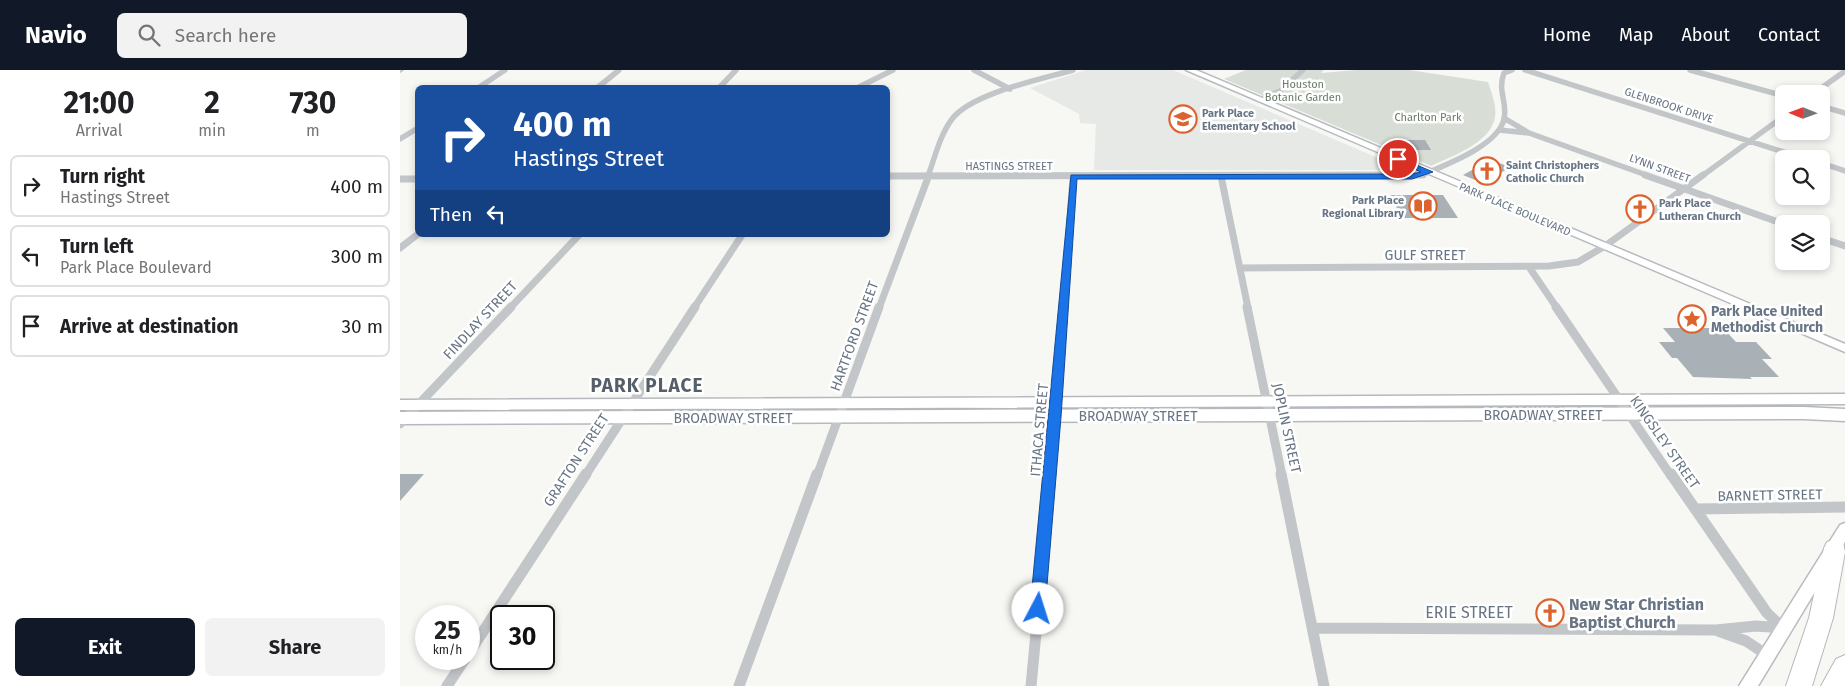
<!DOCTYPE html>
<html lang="en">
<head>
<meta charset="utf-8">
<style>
  :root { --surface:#fff; --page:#f2f2f2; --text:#202124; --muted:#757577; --line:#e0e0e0; --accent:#111827 }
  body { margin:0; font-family:"Fira Sans",sans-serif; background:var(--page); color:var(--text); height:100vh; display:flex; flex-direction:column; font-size:19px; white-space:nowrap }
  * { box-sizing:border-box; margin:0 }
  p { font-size:16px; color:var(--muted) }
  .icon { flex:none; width:28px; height:28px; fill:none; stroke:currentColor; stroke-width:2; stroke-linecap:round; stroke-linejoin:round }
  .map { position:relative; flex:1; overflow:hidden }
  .sheet { display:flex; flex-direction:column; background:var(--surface); width:400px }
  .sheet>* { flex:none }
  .banner { position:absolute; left:15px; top:15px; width:475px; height:152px; border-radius:8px; box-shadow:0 2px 8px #0003; background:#1a4fa0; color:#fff; overflow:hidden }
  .needle { width:32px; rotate:271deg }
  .fabs { position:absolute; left:1375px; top:15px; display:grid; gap:10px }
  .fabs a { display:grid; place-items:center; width:55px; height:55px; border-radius:8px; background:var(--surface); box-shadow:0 2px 8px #0003; font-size:25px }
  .speed { position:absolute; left:15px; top:535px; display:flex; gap:10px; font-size:25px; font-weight:700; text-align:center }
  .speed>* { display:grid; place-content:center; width:65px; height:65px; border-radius:50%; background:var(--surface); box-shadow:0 2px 8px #0003; line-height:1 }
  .speed small { font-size:12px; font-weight:400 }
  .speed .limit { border:2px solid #111; border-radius:8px; background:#fff; color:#111 }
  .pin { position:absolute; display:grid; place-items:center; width:42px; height:42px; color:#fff; margin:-21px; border:2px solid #fff; border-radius:50%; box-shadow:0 1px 5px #0007 }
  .me { position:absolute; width:55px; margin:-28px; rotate:5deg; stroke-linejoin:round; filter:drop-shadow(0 0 4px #0008) }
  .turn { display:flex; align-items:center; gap:18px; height:105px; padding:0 15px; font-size:22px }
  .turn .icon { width:65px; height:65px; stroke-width:2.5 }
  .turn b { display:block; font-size:35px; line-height:42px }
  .then { display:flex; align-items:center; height:48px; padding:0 15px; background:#0003; gap:10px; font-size:19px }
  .eta { display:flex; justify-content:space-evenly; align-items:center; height:85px; text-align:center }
  .eta b { font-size:30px; font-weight:700; line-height:35px }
  .cta { display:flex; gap:10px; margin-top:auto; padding:10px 15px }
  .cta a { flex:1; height:58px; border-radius:8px; background:var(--accent); color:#fff; font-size:20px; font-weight:700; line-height:58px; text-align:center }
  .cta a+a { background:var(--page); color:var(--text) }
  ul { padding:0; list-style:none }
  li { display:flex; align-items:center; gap:15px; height:62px; margin:0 10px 8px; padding:0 5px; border:2px solid var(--line); border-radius:8px }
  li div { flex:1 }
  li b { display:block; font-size:19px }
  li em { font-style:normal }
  header { display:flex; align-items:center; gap:30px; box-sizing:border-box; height:70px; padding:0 25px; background:var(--accent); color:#fff }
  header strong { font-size:24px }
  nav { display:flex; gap:28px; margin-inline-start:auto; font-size:18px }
  .search { width:350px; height:45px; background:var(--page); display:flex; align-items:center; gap:12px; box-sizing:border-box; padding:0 18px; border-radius:8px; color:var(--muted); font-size:19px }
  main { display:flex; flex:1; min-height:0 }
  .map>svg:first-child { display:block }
  .built { fill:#e7e9e7 }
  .green { fill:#d8ded5 }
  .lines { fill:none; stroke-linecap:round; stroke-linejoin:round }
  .stream { stroke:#bcc6cb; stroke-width:2 }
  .building { fill:#a9b1b6 }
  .secondary-casing { stroke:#b7bbc0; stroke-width:3 }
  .primary-casing { stroke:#b5b9bd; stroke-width:3 }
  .highway-casing { stroke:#b5b8bb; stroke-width:2 }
  .street-far3 { stroke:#c2c6c9; stroke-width:5.5 }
  .street-far2 { stroke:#c2c6c9; stroke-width:7 }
  .street-far1 { stroke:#c2c6c9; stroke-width:9 }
  .street { stroke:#c2c6c9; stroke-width:11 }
  .secondary { fill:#fff; fill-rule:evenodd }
  .primary { fill:#fff; fill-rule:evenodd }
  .highway { fill:#fff; fill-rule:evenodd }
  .route { fill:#1a73e8; stroke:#114b97 }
  .labels { text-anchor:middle; stroke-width:5; stroke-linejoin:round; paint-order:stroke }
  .far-park-label { font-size:11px; fill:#687b66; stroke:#fff }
  .far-street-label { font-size:11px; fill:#677584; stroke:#fff }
  .far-poi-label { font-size:11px; font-weight:bold; fill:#677584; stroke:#fff; text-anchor:start }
  .street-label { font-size:14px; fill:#677584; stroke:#fff }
  .poi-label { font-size:14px; font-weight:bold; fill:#677584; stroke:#fff; text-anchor:start }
  .near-poi-label { font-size:16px; font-weight:bold; fill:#677584; stroke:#fff; text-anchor:start }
  .near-street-label { font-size:16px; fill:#677584; stroke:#fff }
  .district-label { font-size:19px; font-weight:bold; letter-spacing:1px; fill:#555f69; stroke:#fff }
</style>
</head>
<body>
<header>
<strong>Navio</strong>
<div class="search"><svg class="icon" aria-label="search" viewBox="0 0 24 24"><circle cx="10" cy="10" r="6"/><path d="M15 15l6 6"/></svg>Search here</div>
<nav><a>Home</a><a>Map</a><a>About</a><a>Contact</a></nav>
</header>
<main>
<section class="sheet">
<div class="eta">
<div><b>21:00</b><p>Arrival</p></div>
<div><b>2</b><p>min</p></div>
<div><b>730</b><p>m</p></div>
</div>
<ul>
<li><svg class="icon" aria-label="right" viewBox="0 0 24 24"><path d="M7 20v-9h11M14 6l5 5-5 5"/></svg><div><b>Turn right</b><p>Hastings Street</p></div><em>400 m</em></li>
<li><svg class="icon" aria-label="left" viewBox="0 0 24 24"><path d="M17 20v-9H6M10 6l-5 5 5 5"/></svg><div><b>Turn left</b><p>Park Place Boulevard</p></div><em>300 m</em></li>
<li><svg class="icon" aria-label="arrive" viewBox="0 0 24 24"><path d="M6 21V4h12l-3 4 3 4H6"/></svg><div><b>Arrive at destination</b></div><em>30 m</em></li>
</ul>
<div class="cta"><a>Exit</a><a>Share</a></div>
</section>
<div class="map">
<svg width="1445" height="616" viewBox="0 0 1445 616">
  <rect width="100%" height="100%" fill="#f7f7f4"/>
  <path class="built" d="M686,0h87l226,97 -3,3h-302l2,-46 -16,-1 -1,-9 -49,-26z"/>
  <path class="green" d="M846,0h78l-3,3 35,-3h53l79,12c3,10 9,23 7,35 -4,26 -43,39 -64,49l-207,-87z"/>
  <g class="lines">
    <path class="stream" d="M0,2l3,-2"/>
  </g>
  <path class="building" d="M1000,70h25l6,10h-27z
    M1090,90l21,7 -25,14 -6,1 -17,-7z
    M990,125h53l15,23h-56z
    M1263,258h60l13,14h20l16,17h-10l17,18h-29l2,2 -59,-2 -16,-19h-5l-13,-16h16z
    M0,404h24l-24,27z"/>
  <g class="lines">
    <g class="secondary-casing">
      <path id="secondary" d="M786,0h10l649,274v8z
        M1445,453v19l-87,144h-19l101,-161z"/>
    </g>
    <g class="primary-casing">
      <path id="primary" d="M1445,324v10l-1445,6v-10z
        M1404,337l41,2v12l-41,-2 -1404,5v-12z"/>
    </g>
    <g class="highway-casing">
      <path id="highway" d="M1435,469l8,3 2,10 -12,66 -21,68h-26l23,-68 15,-70 3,-6z
        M1445,585v31h-24l15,-27z"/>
    </g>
    <path class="street-far3" d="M574,0l36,19
      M1125,0l281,89
      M1290,0l94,26
      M78,18l27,-18
      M197,18l22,-18
      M319,18l17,-18
      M457,18l36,-18
      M1413,24l32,-23
      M859,30l21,-9 23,-21
      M1421,36l24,7
      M1104,48l25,15
      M1099,60l30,3 120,43
      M0,69l18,-11
      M1421,93l24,8
      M528,106c7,-19 12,-41 24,-57 20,-26 90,-40 121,-49
      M617,106l405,-1c23,-10 76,-29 82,-56 4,-16 -7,-28 0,-46l8,-3
      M1302,106l82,-60"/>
    <path class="street-far2" d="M1245,105l139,49
      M488,106l535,-1
      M821,106l27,132
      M0,109h18
      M1421,168l24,8
      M0,178l18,-14
      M1129,197l28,41
      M841,198l308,-2 29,-4 27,-16 98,-71
      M110,238l69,-73
      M294,238l48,-73
      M479,238l50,-133
      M664,238l9,-132"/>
    <path class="street-far1" d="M847,237l35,169
      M1156,237l115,169
      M0,354l111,-117
      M185,406l110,-169
      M417,406l62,-169
      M651,406l13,-169"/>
    <path class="street" d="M881,404l43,212
      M1271,404l96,139 16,15
      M1295,439l150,-2
      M913,558l403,2 40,-4 27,2
      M1318,561l28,10 21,14
      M69,583l117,-179
      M47,616l18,-27
      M339,616l78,-212
      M631,616l20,-212"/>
    <use href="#secondary" class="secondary"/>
    <use href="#primary" class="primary"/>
    <use href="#highway" class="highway"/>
  </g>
  <path class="route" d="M998,87l35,15 -21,7h-335l-16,238 -16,192 -2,5 -5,2 -5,-2 -3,-5 41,-434 341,-1 9,-2 -26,-11 -1,-2z"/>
  <defs>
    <g id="school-ring" transform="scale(1.4375)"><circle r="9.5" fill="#fff" stroke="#dd632e" stroke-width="1.5"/><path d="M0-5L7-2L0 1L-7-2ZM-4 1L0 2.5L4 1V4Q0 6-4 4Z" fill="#dd632e"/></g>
    <g id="church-ring" transform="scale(1.4375)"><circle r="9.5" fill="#fff" stroke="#dd632e" stroke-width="1.5"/><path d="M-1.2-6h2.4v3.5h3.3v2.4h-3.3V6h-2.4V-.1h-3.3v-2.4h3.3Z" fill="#dd632e"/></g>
    <g id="library-ring" transform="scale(1.4375)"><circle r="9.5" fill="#fff" stroke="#dd632e" stroke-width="1.5"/><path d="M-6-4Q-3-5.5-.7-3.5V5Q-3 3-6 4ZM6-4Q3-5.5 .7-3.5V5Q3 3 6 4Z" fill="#dd632e"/></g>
    <g id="sight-ring" transform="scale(1.4375)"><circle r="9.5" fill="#fff" stroke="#dd632e" stroke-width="1.5"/><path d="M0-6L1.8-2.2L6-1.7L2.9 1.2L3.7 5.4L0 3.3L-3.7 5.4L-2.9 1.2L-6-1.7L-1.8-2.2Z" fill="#dd632e"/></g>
  </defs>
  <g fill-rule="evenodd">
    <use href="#school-ring" x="783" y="49"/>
    <use href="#church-ring" x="1087" y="101"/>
    <use href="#library-ring" x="1023" y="136"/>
    <use href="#church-ring" x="1240" y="139"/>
    <use href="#sight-ring" x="1292" y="249"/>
    <use href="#church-ring" x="1150" y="543"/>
  </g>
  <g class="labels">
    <g class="far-park-label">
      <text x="903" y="18">Houston<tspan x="903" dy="13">Botanic Garden</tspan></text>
      <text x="1028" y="51">Charlton Park</text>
    </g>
    <g class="far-street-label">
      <text transform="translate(1269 35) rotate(18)" y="4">GLENBROOK DRIVE</text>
      <text x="609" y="100">HASTINGS STREET</text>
      <text transform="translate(1260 98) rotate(20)" y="4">LYNN STREET</text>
      <text transform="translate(1115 139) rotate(23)" y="4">PARK PLACE BOULEVARD</text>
    </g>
    <g class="far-poi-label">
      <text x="802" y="47">Park Place<tspan x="802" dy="13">Elementary School</tspan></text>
      <text x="1106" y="99">Saint Christophers<tspan x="1106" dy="13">Catholic Church</tspan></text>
      <text x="1004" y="134" text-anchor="end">Park Place<tspan x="1004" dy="13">Regional Library</tspan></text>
      <text x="1259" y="137">Park Place<tspan x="1259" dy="13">Lutheran Church</tspan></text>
    </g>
    <g class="street-label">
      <text x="1025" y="190">GULF STREET</text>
      <text transform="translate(80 250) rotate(-47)" y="5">FINDLAY STREET</text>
      <text transform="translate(454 266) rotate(-70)" y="5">HARTFORD STREET</text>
      <text x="1143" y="350">BROADWAY STREET</text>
      <text x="738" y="351">BROADWAY STREET</text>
      <text x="333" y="353">BROADWAY STREET</text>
      <text transform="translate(887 358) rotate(78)" y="5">JOPLIN STREET</text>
      <text transform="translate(639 360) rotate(-85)" y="5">ITHACA STREET</text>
      <text transform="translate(1265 372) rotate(55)" y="5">KINGSLEY STREET</text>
      <text transform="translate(176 390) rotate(-57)" y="5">GRAFTON STREET</text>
      <text transform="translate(1370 425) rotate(-1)" y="5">BARNETT STREET</text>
    </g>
    <g class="poi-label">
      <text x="1311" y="246">Park Place United<tspan x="1311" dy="16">Methodist Church</tspan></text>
    </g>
    <g class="near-poi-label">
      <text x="1169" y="540">New Star Christian<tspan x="1169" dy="18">Baptist Church</tspan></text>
    </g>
    <g class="near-street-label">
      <text x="1069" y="548">ERIE STREET</text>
    </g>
    <g class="district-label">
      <text x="247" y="322">PARK PLACE</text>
    </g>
  </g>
</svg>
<div class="fabs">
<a><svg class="needle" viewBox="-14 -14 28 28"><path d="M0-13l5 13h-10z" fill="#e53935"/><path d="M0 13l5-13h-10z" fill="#757577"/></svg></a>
<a><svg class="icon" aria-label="search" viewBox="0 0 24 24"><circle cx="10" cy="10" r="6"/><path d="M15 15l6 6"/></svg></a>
<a><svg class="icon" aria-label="layers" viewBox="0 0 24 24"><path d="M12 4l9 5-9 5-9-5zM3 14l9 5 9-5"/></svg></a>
</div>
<div class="speed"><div>25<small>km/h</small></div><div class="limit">30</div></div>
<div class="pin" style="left:998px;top:89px;background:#d93025"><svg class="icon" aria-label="arrive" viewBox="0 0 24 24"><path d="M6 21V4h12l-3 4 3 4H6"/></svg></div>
<svg class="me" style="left:638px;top:539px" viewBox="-20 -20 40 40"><circle r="19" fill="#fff"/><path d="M0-13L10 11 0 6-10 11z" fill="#1a73e8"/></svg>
<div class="banner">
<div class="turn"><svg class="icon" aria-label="right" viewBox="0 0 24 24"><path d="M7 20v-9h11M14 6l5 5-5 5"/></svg><div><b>400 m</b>Hastings Street</div></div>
<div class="then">Then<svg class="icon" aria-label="left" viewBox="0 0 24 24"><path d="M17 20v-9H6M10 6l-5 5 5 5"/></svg></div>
</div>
</div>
</main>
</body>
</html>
